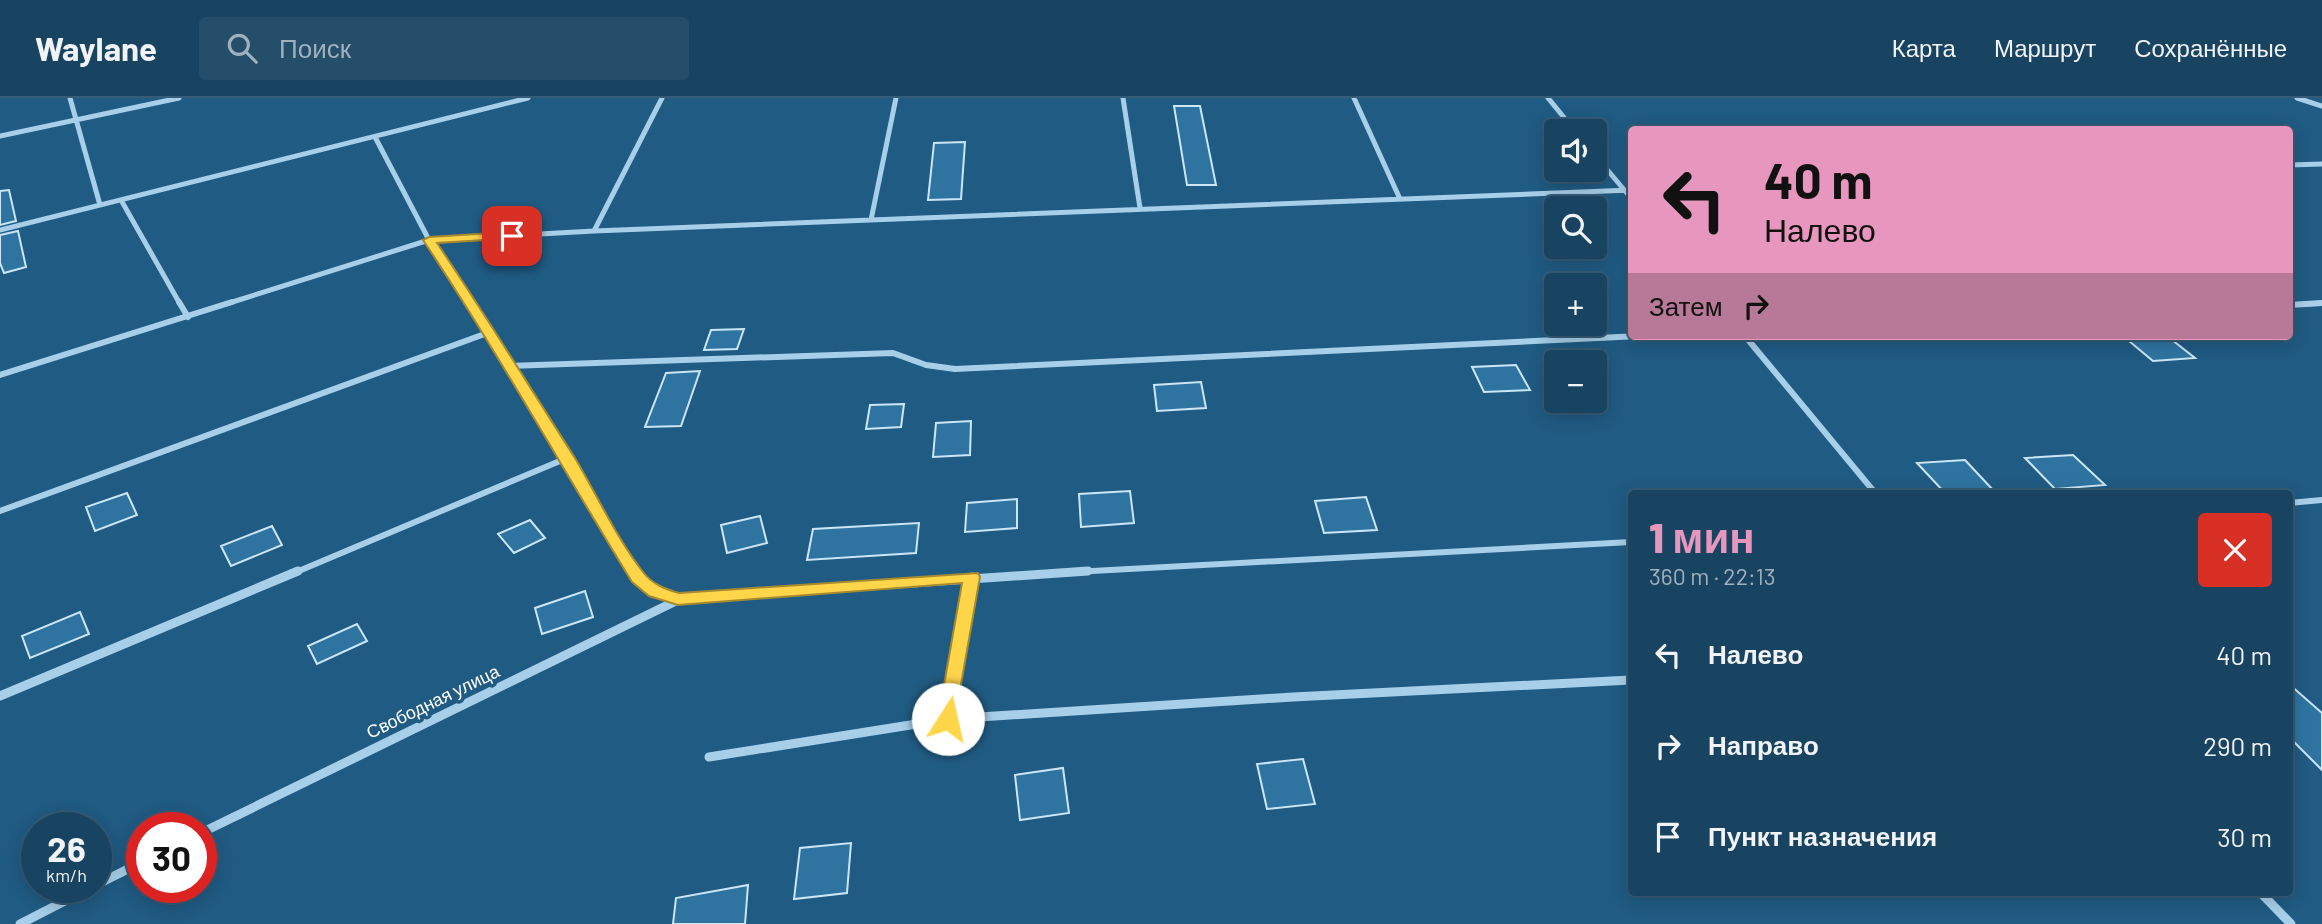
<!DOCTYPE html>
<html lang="ru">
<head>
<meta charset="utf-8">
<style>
  :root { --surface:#184462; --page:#254e6b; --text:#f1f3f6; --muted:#9fb0be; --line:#365c77; --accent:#e797bd }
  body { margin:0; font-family:Barlow,sans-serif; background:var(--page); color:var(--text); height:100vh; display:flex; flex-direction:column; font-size:26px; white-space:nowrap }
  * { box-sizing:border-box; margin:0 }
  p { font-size:23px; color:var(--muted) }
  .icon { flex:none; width:38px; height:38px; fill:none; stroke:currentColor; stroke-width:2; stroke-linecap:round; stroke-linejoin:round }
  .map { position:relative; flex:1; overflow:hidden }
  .details { position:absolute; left:1628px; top:392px; width:665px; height:406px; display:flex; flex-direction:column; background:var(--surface); border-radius:7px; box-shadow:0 4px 18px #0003,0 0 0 2px var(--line) }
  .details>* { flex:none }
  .top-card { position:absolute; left:1628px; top:28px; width:665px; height:214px; border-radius:7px; box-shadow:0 4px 18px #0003,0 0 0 2px var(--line); background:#e797bd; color:#111; overflow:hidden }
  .tools { position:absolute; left:1544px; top:21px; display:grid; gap:14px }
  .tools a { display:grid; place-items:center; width:63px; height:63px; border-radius:7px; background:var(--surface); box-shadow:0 4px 18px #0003,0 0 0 2px var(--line); font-size:35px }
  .speed { position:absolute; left:21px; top:714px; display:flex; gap:14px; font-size:35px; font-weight:700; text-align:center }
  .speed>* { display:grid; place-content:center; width:91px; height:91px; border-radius:50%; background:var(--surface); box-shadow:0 4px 18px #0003,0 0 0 2px var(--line); line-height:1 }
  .speed small { font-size:18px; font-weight:400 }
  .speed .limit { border:10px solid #d22; background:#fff; color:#111 }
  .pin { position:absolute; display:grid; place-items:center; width:60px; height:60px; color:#fff; margin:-30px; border-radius:14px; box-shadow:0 4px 10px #0006 }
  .me { position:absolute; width:77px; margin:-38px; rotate:10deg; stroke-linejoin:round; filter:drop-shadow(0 0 5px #0008) }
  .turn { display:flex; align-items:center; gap:24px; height:147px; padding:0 21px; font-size:32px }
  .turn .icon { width:91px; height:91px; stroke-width:2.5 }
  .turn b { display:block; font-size:49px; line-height:60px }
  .then { display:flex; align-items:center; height:66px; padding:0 21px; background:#0003; gap:14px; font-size:26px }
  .round { display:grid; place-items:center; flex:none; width:74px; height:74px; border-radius:7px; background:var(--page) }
  .overview { display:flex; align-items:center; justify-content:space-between; height:119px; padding:0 21px }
  h1 { font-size:42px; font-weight:800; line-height:52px; color:var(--accent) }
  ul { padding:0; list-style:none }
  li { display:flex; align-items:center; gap:21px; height:91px; padding:0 21px }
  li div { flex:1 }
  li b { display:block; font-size:26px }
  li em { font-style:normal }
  header { display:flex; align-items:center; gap:42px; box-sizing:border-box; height:98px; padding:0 35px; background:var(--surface); border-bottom:2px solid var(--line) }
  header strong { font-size:33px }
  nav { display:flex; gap:38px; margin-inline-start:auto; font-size:24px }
  .search { width:490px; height:63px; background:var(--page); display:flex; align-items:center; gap:18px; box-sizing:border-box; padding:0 24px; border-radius:7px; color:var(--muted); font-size:26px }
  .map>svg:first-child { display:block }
  .building { fill:#2f74a1; stroke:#cbe6f7; stroke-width:2 }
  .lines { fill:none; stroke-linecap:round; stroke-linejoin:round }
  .minor-far2 { stroke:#a7cfe9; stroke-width:5 }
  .minor-far1 { stroke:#a7cfe9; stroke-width:6 }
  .minor { stroke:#a7cfe9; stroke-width:9 }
  .route { fill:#ffd54a; stroke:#a68a30; stroke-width:2 }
  .labels { text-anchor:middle; stroke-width:7; stroke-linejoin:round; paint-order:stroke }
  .street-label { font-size:18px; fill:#fff; stroke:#205b83 }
</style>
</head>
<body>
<header>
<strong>Waylane</strong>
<div class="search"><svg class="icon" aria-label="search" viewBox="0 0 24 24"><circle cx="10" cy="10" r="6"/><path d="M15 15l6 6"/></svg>Поиск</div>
<nav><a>Карта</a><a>Маршрут</a><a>Сохранённые</a></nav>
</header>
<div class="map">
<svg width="2322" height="826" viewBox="0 0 2322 826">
  <rect width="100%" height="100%" fill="#205b83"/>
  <path class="building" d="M1174,8h26l16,79h-29z
    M965,44l-4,57 -33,1 6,-57z
    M9,92l7,31 -16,4v-34z
    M18,133l8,36 -22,6 -4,-10v-28z
    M744,231l-7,20 -33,1 7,-20z
    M2123,238h44l28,22 -42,3z
    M1516,267l14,25 -46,2 -12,-25z
    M700,273l-19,55 -36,1 21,-54z
    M1201,284l5,26 -49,3 -3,-26z
    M904,306l-3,23 -35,2 4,-24z
    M971,323l-1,34 -37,2 3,-34z
    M2073,357l32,30 -50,4 -30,-31z
    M1965,362l28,30 -48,3 -28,-30z
    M1130,393l4,32 -53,4 -2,-33z
    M127,395l10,22 -42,16 -9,-24z
    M1366,399l11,33 -53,3 -9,-32z
    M1017,401v29l-52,4 2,-29z
    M760,418l7,27 -40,10 -6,-28z
    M530,422l15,18 -31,15 -16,-19z
    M919,425l-3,30 -109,7 6,-31z
    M272,428l10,19 -51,21 -10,-20z
    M585,493l8,26 -51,17 -7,-26z
    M80,514l9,22 -59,24 -8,-22z
    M357,526l10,17 -50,23 -9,-18z
    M2289,586l33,29v57l-33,-33z
    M1303,661l12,45 -48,5 -10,-45z
    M1063,670l6,45 -49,7 -5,-45z
    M851,745l-4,50 -53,6 6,-51z
    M748,787l-3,39h-72l3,-26z"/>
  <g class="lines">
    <path class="minor-far2" d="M70,0l30,107
      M1123,0l17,110
      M1354,0l46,101
      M1548,0l27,33
      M2297,0l25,8
      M0,38l179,-38
      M375,39l54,103 42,64
      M1594,56l37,44
      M2289,67l33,-1
      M121,102l59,104
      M871,122l25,-122
      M0,132l528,-132
      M594,133l68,-133
      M226,206l203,-64 165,-9 1037,-41
      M2308,206l14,-1"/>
    <path class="minor-far1" d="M179,204l9,15
      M470,204l165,271
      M2289,207l33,-2
      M1745,238l131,158
      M508,268l385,-13 33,12 29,4 685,-33
      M0,277l232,-73
      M2289,405l33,-3
      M0,413l490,-179
      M294,475l273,-115
      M1055,475l576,-31"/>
    <path class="minor" d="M634,473l21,21 23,7 410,-28
      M0,598l298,-125
      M948,621l24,-142
      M709,659l239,-38 345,-22 338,-17
      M201,735l477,-233
      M96,787l46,-23
      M2260,794l31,32
      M20,826l72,-37"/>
  </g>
  <path class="route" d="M512,134l5,4 -1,2 -79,5c48,71 92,143 138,215 22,37 42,81 68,114 9,12 22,17 36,21l299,-20 2,4 -26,147 -6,2 -7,-2 -3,-5 24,-136 -284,22 -29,-9 -17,-14c-70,-114 -135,-231 -209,-342l6,-3z"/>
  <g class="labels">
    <g class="street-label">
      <text transform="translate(433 604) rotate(-26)" y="6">Свободная улица</text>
    </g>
  </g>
</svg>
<div class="tools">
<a><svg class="icon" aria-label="sound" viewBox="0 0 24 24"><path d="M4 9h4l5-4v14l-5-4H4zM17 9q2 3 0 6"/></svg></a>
<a><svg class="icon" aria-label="search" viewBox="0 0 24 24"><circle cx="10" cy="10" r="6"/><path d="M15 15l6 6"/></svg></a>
<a>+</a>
<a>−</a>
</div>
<div class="speed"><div>26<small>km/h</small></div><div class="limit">30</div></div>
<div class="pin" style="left:512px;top:138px;background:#d93025"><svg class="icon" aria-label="arrive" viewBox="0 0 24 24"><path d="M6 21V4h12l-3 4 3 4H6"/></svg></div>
<svg class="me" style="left:948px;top:621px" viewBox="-20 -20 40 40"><circle r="19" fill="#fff"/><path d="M0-13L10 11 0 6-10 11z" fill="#ffd54a"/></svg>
<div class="top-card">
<div class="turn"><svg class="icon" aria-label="left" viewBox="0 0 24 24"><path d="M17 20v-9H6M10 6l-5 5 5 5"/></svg><div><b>40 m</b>Налево</div></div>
<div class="then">Затем<svg class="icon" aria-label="right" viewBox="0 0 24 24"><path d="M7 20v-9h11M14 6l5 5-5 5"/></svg></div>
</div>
<section class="details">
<div class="overview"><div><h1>1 мин</h1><p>360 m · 22:13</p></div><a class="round" style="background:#d93025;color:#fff"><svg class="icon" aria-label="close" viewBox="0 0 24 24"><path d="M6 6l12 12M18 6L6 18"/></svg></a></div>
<ul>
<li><svg class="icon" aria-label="left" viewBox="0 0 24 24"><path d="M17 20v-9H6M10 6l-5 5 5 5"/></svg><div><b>Налево</b></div><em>40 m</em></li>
<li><svg class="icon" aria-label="right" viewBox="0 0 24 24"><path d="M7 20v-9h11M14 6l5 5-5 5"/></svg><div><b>Направо</b></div><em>290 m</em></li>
<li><svg class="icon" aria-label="arrive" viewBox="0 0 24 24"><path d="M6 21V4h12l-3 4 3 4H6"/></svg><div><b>Пункт назначения</b></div><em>30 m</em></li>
</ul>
</section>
</div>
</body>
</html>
